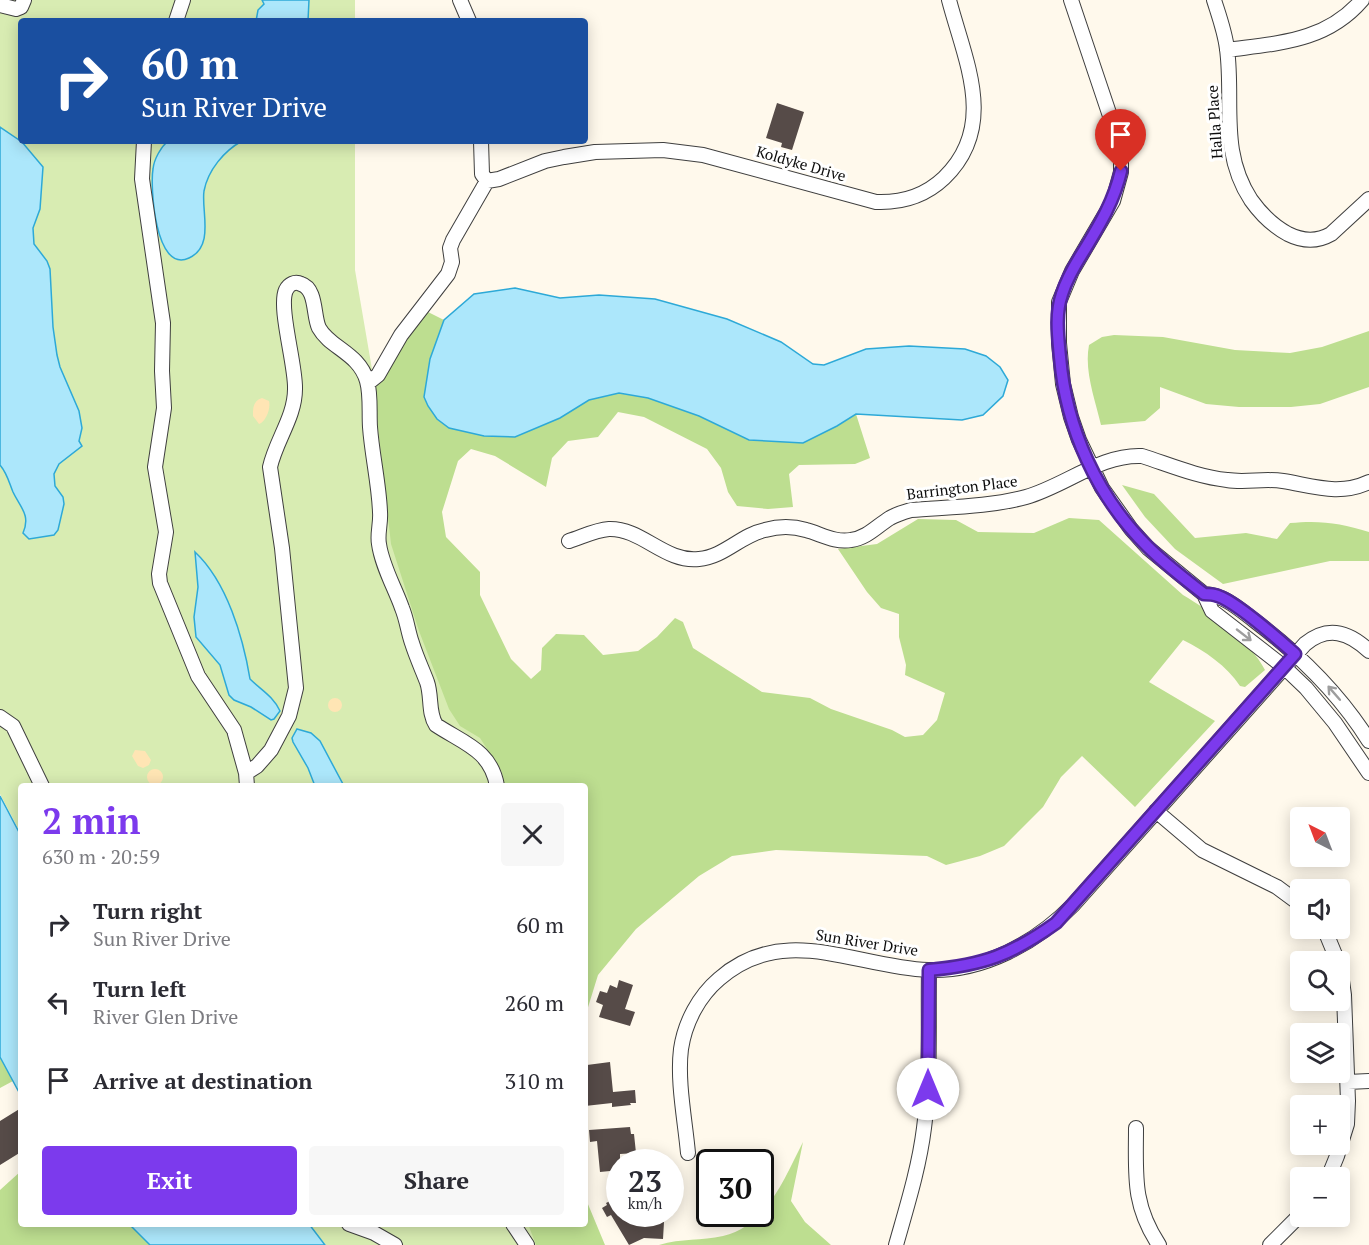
<!DOCTYPE html>
<html lang="en">
<head>
<meta charset="utf-8">
<style>
  :root { --surface:#fff; --page:#f7f7f7; --text:#2b2b33; --muted:#7c7c81; --accent:#7c3aed }
  body { margin:0; font-family:"PT Serif",serif; background:var(--page); color:var(--text); height:100vh; display:flex; flex-direction:column; font-size:22px; white-space:nowrap }
  * { box-sizing:border-box; margin:0 }
  p { font-size:20px; color:var(--muted) }
  .icon { flex:none; width:33px; height:33px; fill:none; stroke:currentColor; stroke-width:2; stroke-linecap:round; stroke-linejoin:round }
  .map { position:relative; flex:1; overflow:hidden }
  .drawer { position:absolute; left:18px; top:783px; width:570px; height:444px; display:flex; flex-direction:column; background:var(--surface); border-radius:6px; box-shadow:0 3px 15px #0003 }
  .drawer>* { flex:none }
  .guide { position:absolute; left:18px; top:18px; width:570px; height:126px; border-radius:6px; box-shadow:0 3px 15px #0003; background:#1a4fa0; color:#fff; overflow:hidden }
  .needle { width:39px; rotate:318deg }
  .buttons { position:absolute; left:1290px; top:807px; display:grid; gap:12px }
  .buttons a { display:grid; place-items:center; width:60px; height:60px; border-radius:6px; background:var(--surface); box-shadow:0 3px 15px #0003; font-size:30px }
  .speed { position:absolute; left:606px; top:1149px; display:flex; gap:12px; font-size:30px; font-weight:700; text-align:center }
  .speed>* { display:grid; place-content:center; width:78px; height:78px; border-radius:50%; background:var(--surface); box-shadow:0 3px 15px #0003; line-height:1 }
  .speed small { font-size:15px; font-weight:400 }
  .speed .limit { border:3px solid #111; border-radius:9px; background:#fff; color:#111 }
  .pin { position:absolute; display:grid; place-items:center; width:51px; height:51px; color:#fff; margin:-62px -26px; border-radius:50% 50% 50% 0; rotate:-45deg; box-shadow:0 0 6px #0007 }
  .pin .icon { rotate:45deg }
  .me { position:absolute; width:66px; margin:-33px; rotate:0deg; stroke-linejoin:round; filter:drop-shadow(0 0 4px #0008) }
  .turn { display:flex; align-items:center; gap:21px; height:126px; padding:0 24px; font-size:27px }
  .turn .icon { width:78px; height:78px; stroke-width:2.5 }
  .turn b { display:block; font-size:42px; line-height:51px }
  .round { display:grid; place-items:center; flex:none; width:63px; height:63px; border-radius:6px; background:var(--page) }
  .overview { display:flex; align-items:center; justify-content:space-between; height:102px; padding:0 24px }
  h1 { font-size:36px; font-weight:800; line-height:45px; color:var(--accent) }
  .action { display:flex; gap:12px; margin-top:auto; padding:12px 24px }
  .action a { flex:1; height:69px; border-radius:6px; background:var(--accent); color:#fff; font-size:24px; font-weight:800; line-height:69px; text-align:center }
  .action a+a { background:var(--page); color:var(--text) }
  ul { padding:0; list-style:none }
  li { display:flex; align-items:center; gap:18px; height:78px; padding:0 24px }
  li div { flex:1 }
  li b { display:block; font-size:22px }
  li em { font-style:normal }
  .map>svg:first-child { display:block }
  .green { fill:#d8ecb2 }
  .forest { fill:#bdde90 }
  .sand { fill:#ffe5b4 }
  .water { fill:#ace7fb; stroke:#2da9d7; stroke-width:1.5 }
  .building { fill:#564b48 }
  .lines { fill:none; stroke-linecap:round; stroke-linejoin:round }
  .minor-casing { stroke:#3f3f3f; stroke-width:16 }
  .minor { stroke:#fff; stroke-width:14 }
  .oneway { stroke:#9e9e9e }
  .route-casing { stroke:#51269a; stroke-width:15 }
  .route { stroke:#7c3aed; stroke-width:10 }
  .labels { text-anchor:middle; stroke-width:6; stroke-linejoin:round; paint-order:stroke }
  .street-label { font-size:15px; fill:#0c0c0c; stroke:#fff }
</style>
</head>
<body>
<div class="map">
<svg width="1369" height="1245" viewBox="0 0 1369 1245">
  <rect width="100%" height="100%" fill="#fff9ec"/>
  <path class="green" d="M0,0h355v21h-334v120h334v129l47,274 111,242h-492v48l-21,-40z
    M308,1224h234l8,21h-224z"/>
  <path class="forest" d="M426,311l18,9 -14,39 85,78 45,-19 29,-18 30,-7 29,5 51,18 50,24 55,2 33,-16 19,-12 14,44 -15,6 -56,1 -10,9 4,33 -25,2 -31,-3 -9,-14 -7,-24 -14,-19 -63,-32 -26,-5 -20,25 -30,4 -16,17 -6,29 -51,-31 -24,-7 -13,12 -16,51 4,25 34,35v23l31,64 20,20 10,-9 1,-22 14,-14 28,1 19,20 35,-4 19,-14 18,-19 8,4 10,26 69,44 48,6 21,11 61,21 13,7 18,-2 14,-15 8,-27 -40,-18 1,-10 -7,-28v-23l-18,-6 -14,-16 -29,-43 39,-5 41,-25 38,1 22,12 56,1 35,-15 30,2 84,75c26,15 68,47 82,75l-20,17 -5,-1c-13,-20 -35,-35 -57,-46l-34,42 66,39 -80,86 -53,-51 -21,21 -18,30 -39,39 -24,10 -34,9 -19,-9 -151,-6 -44,6 -33,20 -63,53 -38,46 -13,42v-231h-81l-2,-14 -22,-34 -20,-12 -11,-17 -30,-78 -28,-87 -13,-116 -3,-41z
    M1369,331v56l-49,17 -29,3h-52l-33,-3 -46,-17v21l-15,13 -44,4c-6,-26 -17,-54 -12,-80l13,-8 12,-2 49,2 72,13 55,3 32,-6z
    M1122,485l32,9 41,44 51,-5 31,6 13,-16c30,-3 51,0 79,9v29h-39l-107,23 -48,-35 -30,-32z
    M0,1057l13,24 -13,7z
    M803,1142l-12,59 14,21 26,23h-172c23,-7 42,-4 64,-9 44,-11 61,-57 80,-94z
    M21,1171v53h108l21,21h-150v-55z
    M585,1197l20,48h-69l-8,-21h57z"/>
  <path class="sand" d="M262,398l7,3c2,7 -3,21 -10,23l-6,-8c0,-8 0,-15 9,-18z
    M328 705a7 7 0 1 1 14 0a7 7 0 1 1-14 0Z
    M135,750l10,1 6,9 -2,5 -6,3 -5,-2 -6,-10z
    M147 777a8 8 0 1 1 16 0a8 8 0 1 1-16 0Z"/>
  <path class="water" d="M262,0h47l-1,21h-52l2,-11 6,-6z
    M0,127l22,15 21,25 -3,42 -7,19 1,16 13,17 3,8 3,58 4,28 3,12 19,44 3,17 -3,13 3,5 -23,18 -5,10 1,12 8,11 1,7 -6,26 -4,5 -25,4 -6,-6c8,-18 -3,-26 -10,-41 -4,-10 -6,-19 -13,-27z
    M168,141h74c-18,10 -34,29 -38,50 -3,20 11,55 -15,67 -34,16 -39,-72 -36,-89 1,-10 8,-22 15,-28z
    M515,288l45,10 39,-3 56,4 72,20 54,23 32,22 11,1 42,-16 43,-3 56,3 21,7 14,11 8,13 -5,16 -20,19 -21,5 -106,-6 -19,12 -34,17 -54,-3 -50,-24 -51,-18 -29,-5 -30,7 -29,18 -45,19 -31,-1 -35,-8 -12,-9 -9,-13 -4,-9 6,-38 14,-39 30,-26z
    M195,552c32,30 48,85 55,127 11,11 23,17 30,32l-6,8 -3,1 -20,-13 -17,-7 -5,-5 -9,-30 -24,-28 -2,-20 4,-30z
    M297,729l14,4 9,8 24,45h-29l-7,-18 -15,-26 -1,-4z
    M0,796l21,40v260l-21,-39z
    M129,1224h180l16,21h-175z"/>
  <path class="building" d="M777,103l27,9 -12,38 -11,-3 1,-4 -16,-5z
    M619,980l14,5 -8,24 10,3 -5,14 -31,-9 4,-12 -7,-3 4,-11 7,2 3,-8 7,3z
    M610,1062l3,30 22,-2 1,13h-6l1,2 -19,2v-4l-27,3v-12l3,-1 -1,-28z
    M21,1108v44l-21,13v-44z
    M630,1127l1,7h3l2,19 -16,1v16l-20,2 -3,-31 -7,1 -1,-12z
    M620,1196v18h21l4,7 19,1 -1,17 -19,-1 -15,7 -18,-30 -4,2 -5,-9 5,-3 -1,-2z"/>
  <g class="lines">
    <g class="minor-casing">
      <path id="minor" d="M460,0l9,21
        M1071,0l39,116 8,25 3,20v11l-8,29 -41,70 -13,31v41l4,41 8,33 8,23 23,48 29,41 17,19 56,46 8,17 72,56 22,21 29,35 34,50
        M1214,0c5,16 11,32 13,49 7,53 -8,102 24,151 10,14 22,26 37,34 14,7 29,8 43,0l38,-35
        M0,5l16,4 5,-2 3,-7
        M176,21l7,-21
        M1227,50c51,-7 99,-8 135,-50
        M144,141l-2,38 21,144 -1,48 2,37 -9,59 11,65 -7,42 1,9 38,93 36,54 12,43 1,13
        M481,141l1,33 5,7 12,-2 46,-18 19,-4 31,-5 68,-2 40,5 173,47c26,1 49,-6 68,-24 54,-52 21,-117 5,-178
        M368,383l10,-8 23,-40 47,-61 4,-12 -2,-14 3,-8 34,-59
        M569,541c13,-4 26,-11 40,-12 33,-1 56,34 90,30 25,-2 42,-24 66,-29 14,-4 28,-4 41,0 15,4 29,13 45,10 16,-2 26,-14 39,-22 7,-4 14,-6 21,-8 38,-3 78,-3 115,-13 39,-11 75,-43 116,-41 28,9 56,21 85,24 19,3 37,-2 56,1 31,5 56,15 86,1
        M1204,594c21,1 35,15 51,27 45,34 84,72 114,120
        M0,717l13,9 29,60
        M246,773l11,-7 14,-16 18,-34 7,-28 -14,-140 -12,-81c6,-27 25,-50 25,-78 1,-23 -17,-82 -9,-99 3,-6 9,-9 15,-6 16,5 12,32 18,44 11,20 40,25 48,53 4,14 2,31 3,46 2,28 9,57 10,85 1,11 -3,22 -1,32 3,22 16,44 23,64 5,12 6,24 10,35 4,13 10,26 15,39 5,14 1,31 9,43 27,18 55,25 61,61
        M1156,811l46,39 75,37 23,17
        M1324,928l14,34
        M1348,1082l21,-1
        M1136,1128c0,47 -4,76 23,117
        M688,1153c-3,-33 -11,-72 -7,-104 4,-27 18,-53 38,-70 65,-57 136,-12 209,-9 55,2 108,-27 145,-65l232,-261c23,-19 44,-12 64,7
        M1328,1178l9,-22 10,-32 1,-23 -4,-106 -4,-28
        M349,1224l25,9 21,12
        M513,1224l14,21
        M896,1245c11,-39 23,-77 28,-117 7,-52 4,-106 5,-158
        M1270,1245l30,-30"/>
    </g>
    <use href="#minor" class="minor"/>
  </g>
  <defs><path id="oneway-shaft" d="M-6 0H5M1.5-3L5.5 0L1.5 3" fill="none" stroke-width="1.6" stroke-linecap="round" stroke-linejoin="round" transform="scale(1.5)"/></defs>
  <g class="oneway">
    <use href="#oneway-shaft" transform="translate(1244 635) rotate(38)"/>
    <use href="#oneway-shaft" transform="translate(1334 693) rotate(-131)"/>
  </g>
  <g class="lines">
    <g class="route-casing">
      <path id="route" d="M928,1089l1,-119c55,-5 82,-15 127,-47l239,-269c-17,-15 -57,-51 -77,-58 -5,-2 -9,-2 -14,-2 -19,-15 -39,-30 -56,-47 -51,-50 -82,-119 -88,-190 -2,-21 -5,-43 2,-63 5,-16 14,-31 23,-45 15,-25 29,-48 36,-78"/>
    </g>
    <use href="#route" class="route"/>
  </g>
  <g class="labels">
    <g class="street-label">
      <text transform="translate(1215 122) rotate(-94)" y="5">Halla Place</text>
      <text transform="translate(801 164) rotate(16)" y="5">Koldyke Drive</text>
      <text transform="translate(962 488) rotate(-7)" y="5">Barrington Place</text>
      <text transform="translate(867 943) rotate(9)" y="5">Sun River Drive</text>
    </g>
  </g>
</svg>
<div class="buttons">
<a><svg class="needle" viewBox="-14 -14 28 28"><path d="M0-13l5 13h-10z" fill="#e53935"/><path d="M0 13l5-13h-10z" fill="#7c7c81"/></svg></a>
<a><svg class="icon" aria-label="sound" viewBox="0 0 24 24"><path d="M4 9h4l5-4v14l-5-4H4zM17 9q2 3 0 6"/></svg></a>
<a><svg class="icon" aria-label="search" viewBox="0 0 24 24"><circle cx="10" cy="10" r="6"/><path d="M15 15l6 6"/></svg></a>
<a><svg class="icon" aria-label="layers" viewBox="0 0 24 24"><path d="M12 4l9 5-9 5-9-5zM3 14l9 5 9-5"/></svg></a>
<a>+</a>
<a>−</a>
</div>
<div class="speed"><div>23<small>km/h</small></div><div class="limit">30</div></div>
<div class="pin" style="left:1121px;top:171px;background:#d93025"><svg class="icon" aria-label="arrive" viewBox="0 0 24 24"><path d="M6 21V4h12l-3 4 3 4H6"/></svg></div>
<svg class="me" style="left:928px;top:1089px" viewBox="-20 -20 40 40"><circle r="19" fill="#fff"/><path d="M0-13L10 11 0 6-10 11z" fill="#7c3aed"/></svg>
<div class="guide">
<div class="turn"><svg class="icon" aria-label="right" viewBox="0 0 24 24"><path d="M7 20v-9h11M14 6l5 5-5 5"/></svg><div><b>60 m</b>Sun River Drive</div></div>
</div>
<section class="drawer">
<div class="overview"><div><h1>2 min</h1><p>630 m · 20:59</p></div><a class="round"><svg class="icon" aria-label="close" viewBox="0 0 24 24"><path d="M6 6l12 12M18 6L6 18"/></svg></a></div>
<ul>
<li><svg class="icon" aria-label="right" viewBox="0 0 24 24"><path d="M7 20v-9h11M14 6l5 5-5 5"/></svg><div><b>Turn right</b><p>Sun River Drive</p></div><em>60 m</em></li>
<li><svg class="icon" aria-label="left" viewBox="0 0 24 24"><path d="M17 20v-9H6M10 6l-5 5 5 5"/></svg><div><b>Turn left</b><p>River Glen Drive</p></div><em>260 m</em></li>
<li><svg class="icon" aria-label="arrive" viewBox="0 0 24 24"><path d="M6 21V4h12l-3 4 3 4H6"/></svg><div><b>Arrive at destination</b></div><em>310 m</em></li>
</ul>
<div class="action"><a>Exit</a><a>Share</a></div>
</section>
</div>
</body>
</html>
